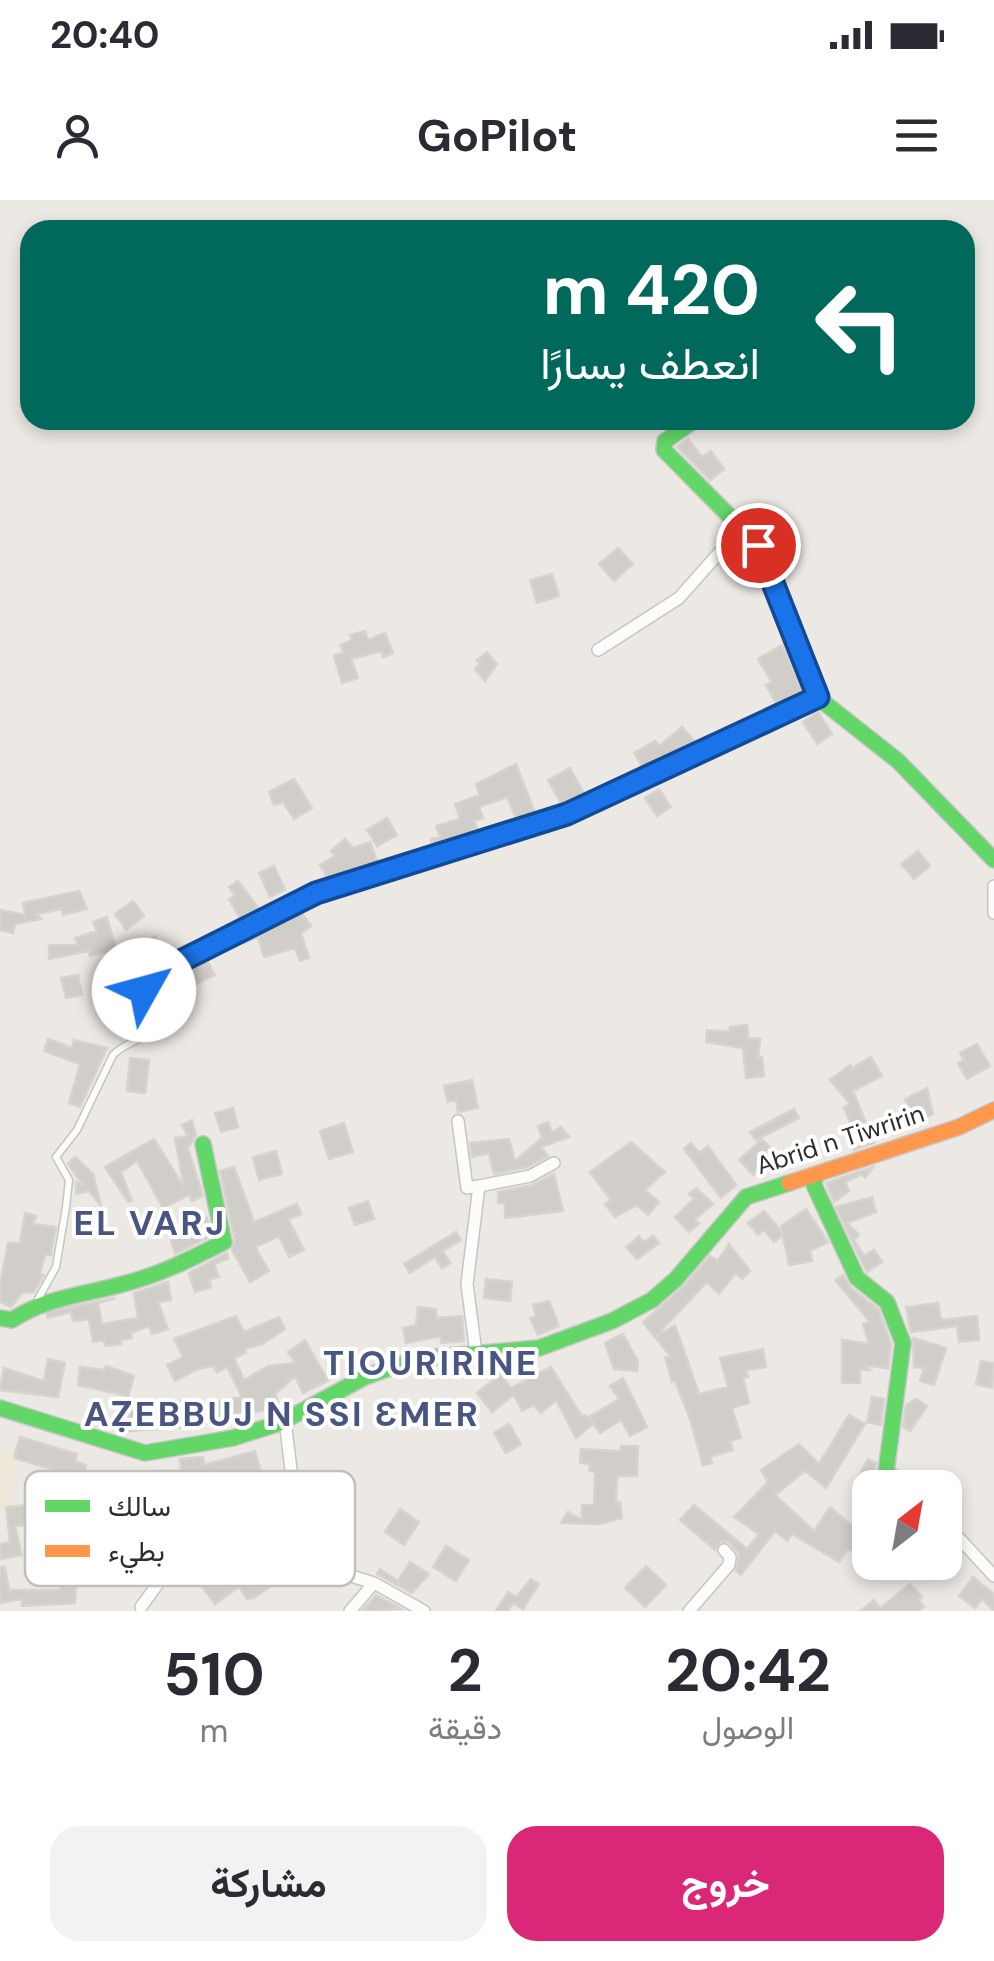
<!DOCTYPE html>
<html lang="ar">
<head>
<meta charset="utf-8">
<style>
  :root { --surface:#fff; --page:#f2f2f3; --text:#2b2b33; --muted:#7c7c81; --accent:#db2777 }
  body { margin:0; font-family:"DM Sans",Vazirmatn,sans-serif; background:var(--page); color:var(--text); direction:rtl; height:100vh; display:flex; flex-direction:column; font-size:38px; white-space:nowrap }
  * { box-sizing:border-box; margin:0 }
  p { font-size:32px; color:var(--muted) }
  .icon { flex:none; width:55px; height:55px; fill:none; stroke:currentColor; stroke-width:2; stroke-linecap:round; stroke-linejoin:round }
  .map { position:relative; height:1411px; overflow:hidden; direction:ltr }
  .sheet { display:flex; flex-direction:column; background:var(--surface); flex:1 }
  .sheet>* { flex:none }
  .top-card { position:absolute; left:20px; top:20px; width:955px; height:210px; border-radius:30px; box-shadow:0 5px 15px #0003; direction:rtl; background:#00695c; color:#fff; overflow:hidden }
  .needle { width:65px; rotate:31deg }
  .controls { position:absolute; left:852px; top:1270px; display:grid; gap:20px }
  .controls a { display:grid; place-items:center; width:110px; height:110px; border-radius:20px; background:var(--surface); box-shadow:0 5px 15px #0003; font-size:50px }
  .pin { position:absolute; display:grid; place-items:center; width:85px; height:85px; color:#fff; margin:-42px; border:5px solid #fff; border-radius:50%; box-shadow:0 2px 10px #0007 }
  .me { position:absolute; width:110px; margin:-55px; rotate:52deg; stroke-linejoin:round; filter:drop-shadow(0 0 8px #0008) }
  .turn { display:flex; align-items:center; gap:35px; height:210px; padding:0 50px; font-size:45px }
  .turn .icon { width:130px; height:130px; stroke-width:2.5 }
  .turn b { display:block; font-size:70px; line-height:85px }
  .eta { display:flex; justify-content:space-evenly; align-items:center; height:170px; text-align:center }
  .eta b { font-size:60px; font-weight:700; line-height:70px }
  .primary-button { display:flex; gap:20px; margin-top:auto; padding:20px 50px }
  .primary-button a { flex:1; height:115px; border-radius:30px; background:var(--accent); color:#fff; font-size:40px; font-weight:700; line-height:115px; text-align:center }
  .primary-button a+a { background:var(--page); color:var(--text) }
  .status { display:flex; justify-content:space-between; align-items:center; height:70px; padding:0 50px; background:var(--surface); direction:ltr }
  .status svg { height:28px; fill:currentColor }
  header { display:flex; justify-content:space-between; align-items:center; height:130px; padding:0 50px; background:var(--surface); font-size:45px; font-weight:700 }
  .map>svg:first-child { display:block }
  .education { fill:#efe7d8 }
  .building { fill:#d1ceca; stroke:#d7d4d0; stroke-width:2.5 }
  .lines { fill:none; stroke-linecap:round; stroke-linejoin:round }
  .lane-casing { stroke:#c6c5c5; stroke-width:9 }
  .street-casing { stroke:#c6c5c5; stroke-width:14 }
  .fast-casing { stroke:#c6c5c5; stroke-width:18 }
  .slow-casing { stroke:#c6c5c5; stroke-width:18 }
  .lane { stroke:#fcfcfb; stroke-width:6 }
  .street { stroke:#fcfcfb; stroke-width:11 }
  .fast { stroke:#63d668; stroke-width:15 }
  .slow { stroke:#ff974d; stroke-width:15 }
  .route-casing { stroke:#114b97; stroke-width:25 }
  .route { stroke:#1a73e8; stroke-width:18 }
  .labels { text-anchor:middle; stroke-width:8; stroke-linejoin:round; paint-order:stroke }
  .street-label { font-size:25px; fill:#2e2e2e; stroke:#fff }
  .district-label { font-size:35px; font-weight:bold; letter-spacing:2.5px; fill:#4a5682; stroke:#fff }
  .key { fill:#fff; stroke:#c0c0c0; stroke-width:2.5 }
  .key-label { font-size:28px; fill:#2e2e2e }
</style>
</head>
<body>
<div class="status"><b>20:40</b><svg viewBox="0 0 49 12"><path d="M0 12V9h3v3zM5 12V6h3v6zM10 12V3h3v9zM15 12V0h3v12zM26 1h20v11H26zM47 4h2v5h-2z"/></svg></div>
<header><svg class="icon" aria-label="menu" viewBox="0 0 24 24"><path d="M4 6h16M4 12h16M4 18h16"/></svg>GoPilot<svg class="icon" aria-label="person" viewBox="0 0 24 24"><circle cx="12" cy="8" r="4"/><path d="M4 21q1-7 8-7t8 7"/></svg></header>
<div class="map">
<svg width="994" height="1411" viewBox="0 0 994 1411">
  <rect width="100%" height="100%" fill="#ece8e4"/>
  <path class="education" d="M0,1252l15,2 -5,57 -10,-1z"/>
  <path class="building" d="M688,239l14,18 9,-6 13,18 -14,11 -33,-33z
    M618,348l15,16 -19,17 -15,-17z
    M552,374l7,22 -22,7 -7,-23z
    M365,431l3,9 17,-7 8,20 -10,4 -2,-6 -30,8 7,19 -16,5 -8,-27 10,-4 -4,-7 12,-5 -2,-5z
    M782,445l22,49 -28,10 -10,-19 6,-3 -14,-23z
    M487,452l10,12 -12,17 -10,-12 5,-5 -3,-4z
    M818,512l14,22 -15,10 -14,-22z
    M682,527l13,15 -51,28 -10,-17 21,-12 4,5z
    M516,564l19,49 -18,7 -10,-23 -28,10 4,11 -9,3 3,7 -43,21 -3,-10 9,-2 -4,-11 24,-7 -5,-15 25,-9 -4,-11z
    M570,568l14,25 -22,12 -14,-25z
    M294,579l18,29 -18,11 -11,-17 -9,3 -5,-13z
    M659,589l12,18 -14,9 -12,-18z
    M387,618l10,17 -20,11 -10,-16z
    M345,639l8,9 17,-6 9,24 -49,15 -10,-16 15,-9 -4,-5z
    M918,651l12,15 -16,13 -13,-15z
    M274,666l11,24 -15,7 -11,-24z
    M238,681l24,32 -20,9 -13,-23 6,-3 -6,-9z
    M79,691l8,18 -24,6 -1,-6 -25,5 4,5 -26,5 -2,9 -13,-3v-20l25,5 -2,-12z
    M133,701l11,15 -18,14 -11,-16z
    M299,709l12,17 -10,7 8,25 -9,3 -5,-13 -31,9 -6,-20 -14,6 -2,-5z
    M107,717l9,32 -26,7 -1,-5 -40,8v-14h29l-3,-7 22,-7 -4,-9z
    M155,737l9,16 -17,10 -9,-17z
    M205,757l10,18 -46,22 -9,-17z
    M114,768l3,21 -16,2 -3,-20z
    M78,775l4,20 -16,3 -5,-20z
    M747,825l1,13 12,1 -2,19 4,-1 2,19 -18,2 -3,-30 -37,-6 1,-12 23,2v-5z
    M48,839l24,9 2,-8 33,8 -27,59 -11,-4 11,-39 -36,-13z
    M977,844l13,22 -23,13 -9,-16 6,-3 -4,-7z
    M871,857l11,19 -29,15 21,52 -20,7 -5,-12 6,-3 -11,-28 6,-3 -20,-24 20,-15 2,3z
    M130,858l19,2 -4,33 -18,-2z
    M472,880l6,28 -20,4 -2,-12 -8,2 -4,-16z
    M927,888l6,26 -16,8 -12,-23z
    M233,908l5,19 -17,5 -6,-19z
    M794,909l5,9 -43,22 -6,-8z
    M192,920l4,15 -8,13 15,48 -11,5 -3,-6 -26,13 -26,-47 -16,11 11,29 -4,1 -23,-35 49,-28 30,48 -9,-49 13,-2 -6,-11z
    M548,922l4,10 9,-5 8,10 -28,10 7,9 -21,11 -33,7 -5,-21 -17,4 -2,-14 39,-4 6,22 27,-23 -4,-12z
    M344,923l9,29 -24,7 -9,-28z
    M762,939l14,15 -23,21 -14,-15z
    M631,942l34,30 -20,18 14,12 -11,13 -11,-10 -22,12 -10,-13 6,-4 -21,-28z
    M691,943l8,10 9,-7 28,39 -15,13 -37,-49z
    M276,951l6,23 -23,6 -6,-23z
    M75,957l18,17 8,32 -12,-15 -13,3v-12l7,3 -15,-21z
    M234,967l20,55 43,-18 4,10 -13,5 16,31 -15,7 -10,-21 -24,11 14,24 -19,11 -18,-32 3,-10 -15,-69z
    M873,967l-8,11 -3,-4 -17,8 4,9 -15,11 -8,-19z
    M554,974l9,37 -58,7v-15h-7v-11l34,-7z
    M696,988l17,16 -18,15 4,4 -10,9 -14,-15 19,-18 -5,-5z
    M872,997l4,15 -29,11 12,12 -5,5 10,16 10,-6 8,12 -15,10 -31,-65z
    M368,1001l6,18 -19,6 -6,-17z
    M806,1009l22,33 -18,9 2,10 -23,4 -6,-30 -9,7 -10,-12 -6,5 -10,-12 16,-12 18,21 -1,-6z
    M25,1013l11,3 -3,8 23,3 -5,28h-6l-5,19 4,1 -10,17 -12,1 -11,14 -11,-5v-17l8,-42h12z
    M207,1018l4,18 -36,18 -4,-14 22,-6 -3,-10z
    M456,1032l5,8 -18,11 7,12 -8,5 -7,-11 -25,16 -6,-9z
    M639,1036l5,6 9,-6 6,7 -22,16 -11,-12z
    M729,1044l21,27 -8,8 -6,-6 -17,21 -12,-12 -52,55 -12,-15 40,-35 27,-31 8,5z
    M227,1053l1,6 -14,5 5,13 -10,3 2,7 -16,5 -6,-19z
    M843,1075l7,12 28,22 13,35 -3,24 -25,-3 7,5h-10v13h-18v-43l27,4 -6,-20 7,-2 -35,-42z
    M486,1079l26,3 -2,19 -26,-3z
    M168,1082l3,18 -13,2 10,27 -16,5 -3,-8 -18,7 1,5 -12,2 1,4 -16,2 -1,-6 -11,2 -4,-23 -16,2 -2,-9 -23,6 -2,-6 69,-14 -17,5 4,21 36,-6 -4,-25z
    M549,1101l10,25 -21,9 -8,-17 6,-2 -3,-11z
    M938,1103l3,17 36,-4 2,24 -20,2 -2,-16 -46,6 -5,-25z
    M418,1107l18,2v9l26,-2 2,25 -23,2v-7l-35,7 -3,-15 13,-3z
    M236,1116l8,16 35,-15 6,12 -23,15 -18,5 2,4 -12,5 10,22 24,-14 28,-3 -8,-11 17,-12 23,41 -25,12 -8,-17 -20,18 4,12 -22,6 -39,4 1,4 -27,7 -63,4 -2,-29 30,-2v5l31,-5 1,7 53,-10 -15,-30 -10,5 -3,-6 -16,3 -23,12 -8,-16 16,-8 -9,-18z
    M675,1125l24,69 29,-7 -8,-29 43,-9 3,18 -20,3 2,7 -5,1 6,25 -17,5 9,30 -11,3 3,9 -23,7 2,6 -9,2 -14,-49 -14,-35 -3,1 -7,-25 5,-1 -15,-19z
    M623,1134l15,27 -1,10 -23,-2 -9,-26z
    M913,1138l33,10 -12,37 -14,-4 4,-13 -10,-1z
    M48,1159l17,4 -7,34 -58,-7 4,-22 40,13z
    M981,1161l13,2 -2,25 -16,-4z
    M106,1166l28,10 -6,20 -50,-11 2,-18 24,3z
    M551,1167l31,50 3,-2 8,9 -17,14 -20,-38 -15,13 -7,-8 -12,6 -8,-16 -22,17 -15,-19 24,-19 10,14z
    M623,1178l24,49 -17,9 -9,-16 -21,13 -11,-16 30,-18 -9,-13z
    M872,1197l12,2 -3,26 -14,-3z
    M916,1199l11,7 -17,25 -7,-4 3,-22z
    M849,1215l16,9 -39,64 -21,-17 -30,24 39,36 16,-24 34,29 6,-10v35l-22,-12 -9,13 -47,-28 -5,7 -12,-10 -34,44 -5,-4 3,-17 -9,-11 -9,-2 -6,9 -35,-30 14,-15 53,44 12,-15 -25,-17 34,-35 -7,-12 38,-26 20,20z
    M509,1224l12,20 -15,9 -12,-20z
    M20,1237l57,17 -2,7 11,4 -2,8 -12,-3 -1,5 -57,-17z
    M621,1246h17l-1,30h-20l-1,26h4l2,16 -23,6 -38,-1 7,-11 14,8v-15h12l1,-33 -6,-1 1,-7 -10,-1 1,-14 40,2z
    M255,1251l7,25 -9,2 6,20 24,-7 6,21 -24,7 -29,-22 17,-4 -93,-8v-14h21l-1,-12 23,-2 1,8z
    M868,1259l8,4 -2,11 14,14h-18v5l-16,-9z
    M56,1302l2,20 -43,4 7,29 -22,4v-15l10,-2 -4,-35z
    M400,1309l19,13 -15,23 -19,-13z
    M446,1346l23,14 -13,21 -23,-14z
    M291,1355l5,10 -25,13 4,5 -21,15 -7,1 -8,-12 -24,17 -15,-20 17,-13 20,-4 7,13z
    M410,1362l19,12 -17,19 -35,-19 3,-5 18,12z
    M646,1366l20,19 -21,22 -20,-19z
    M0,1367h5l4,23h51v-6l16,1 -1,18 -53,3v-7l-22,4z
    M973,1377l21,17v17l-12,-12 -7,9 -16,-12z
    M531,1379l8,5 -16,25 -10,-6 -5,8h-12l12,-19 8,5z
    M910,1384l12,13 -3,3 5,7 -6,4h-58l14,-11 6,8z
    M376,1395l25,14 -39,2z"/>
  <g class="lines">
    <g class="lane-casing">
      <path id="lane" d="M38,1099l18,-32 10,-60 3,-27 -13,-23 21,-27 36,-75c14,-14 25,-11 44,-31l-13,-34 3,-12 169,-85 251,-79 249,-116"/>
    </g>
    <g class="street-casing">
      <path id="street" d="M598,450l81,-52 63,-71
        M994,686v27
        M458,921l9,67 12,-2
        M476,1153l-9,-69 12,-98 51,-10 24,-13
        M285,1220l6,50 21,86 13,12 49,15 50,28
        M945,1323l49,53
        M141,1407l26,-36 85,-16 53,-23
        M350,1411l24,-28
        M689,1411l40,-46 1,-8 -6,-7"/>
    </g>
    <g class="fast-casing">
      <path id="fast" d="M695,220l-30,21 -1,9 94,95 59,152 81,64 96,99
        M815,975l-1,10 43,93 30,24 16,41 -17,129 21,16
        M0,1118l12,2c35,-23 71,-25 111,-36 36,-9 68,-25 101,-42l-21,-98
        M0,1208l145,45 88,-15 47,-15 85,-46 50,-18 124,-11 73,-27 40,-21 24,-21 70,-82 43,-14"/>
    </g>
    <g class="slow-casing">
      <path id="slow" d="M789,983l170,-56 35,-17"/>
    </g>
    <use href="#lane" class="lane"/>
    <use href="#street" class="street"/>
    <use href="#fast" class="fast"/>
    <use href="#slow" class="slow"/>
  </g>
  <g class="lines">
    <g class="route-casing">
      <path id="route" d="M144,790l3,-12 169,-85 251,-79 251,-117 -60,-152"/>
    </g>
    <use href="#route" class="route"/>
  </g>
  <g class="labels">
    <g class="street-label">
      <text transform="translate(840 939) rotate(-18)" y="9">Abrid n Tiwririn</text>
    </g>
    <g class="district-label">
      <text x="150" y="1035">EL VARJ</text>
      <text x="431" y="1175">TIOURIRINE</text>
      <text x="282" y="1226">AẒEBBUJ N SSI ƐMER</text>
    </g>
  </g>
  <rect x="25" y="1271" width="330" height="115" rx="15" class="key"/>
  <rect x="45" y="1300" width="45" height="12" fill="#63d668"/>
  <rect x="45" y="1345" width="45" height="12" fill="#ff974d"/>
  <g class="key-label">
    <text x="108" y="1316">سالك</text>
    <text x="108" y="1361">بطيء</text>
  </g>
</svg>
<div class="controls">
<a><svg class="needle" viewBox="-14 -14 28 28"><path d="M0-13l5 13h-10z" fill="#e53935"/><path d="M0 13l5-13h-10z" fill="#7c7c81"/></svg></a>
</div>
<div class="pin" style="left:758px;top:345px;background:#d93025"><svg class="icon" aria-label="arrive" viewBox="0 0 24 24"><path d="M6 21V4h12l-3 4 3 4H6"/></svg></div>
<svg class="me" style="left:144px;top:790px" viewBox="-20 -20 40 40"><circle r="19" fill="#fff"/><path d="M0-13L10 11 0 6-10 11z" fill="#1a73e8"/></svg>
<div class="top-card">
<div class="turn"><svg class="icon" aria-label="left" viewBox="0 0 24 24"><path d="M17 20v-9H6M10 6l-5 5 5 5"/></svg><div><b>420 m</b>انعطف يسارًا</div></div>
</div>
</div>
<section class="sheet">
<div class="eta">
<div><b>20:42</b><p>الوصول</p></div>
<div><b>2</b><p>دقيقة</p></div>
<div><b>510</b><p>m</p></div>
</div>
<div class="primary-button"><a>خروج</a><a>مشاركة</a></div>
</section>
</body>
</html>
